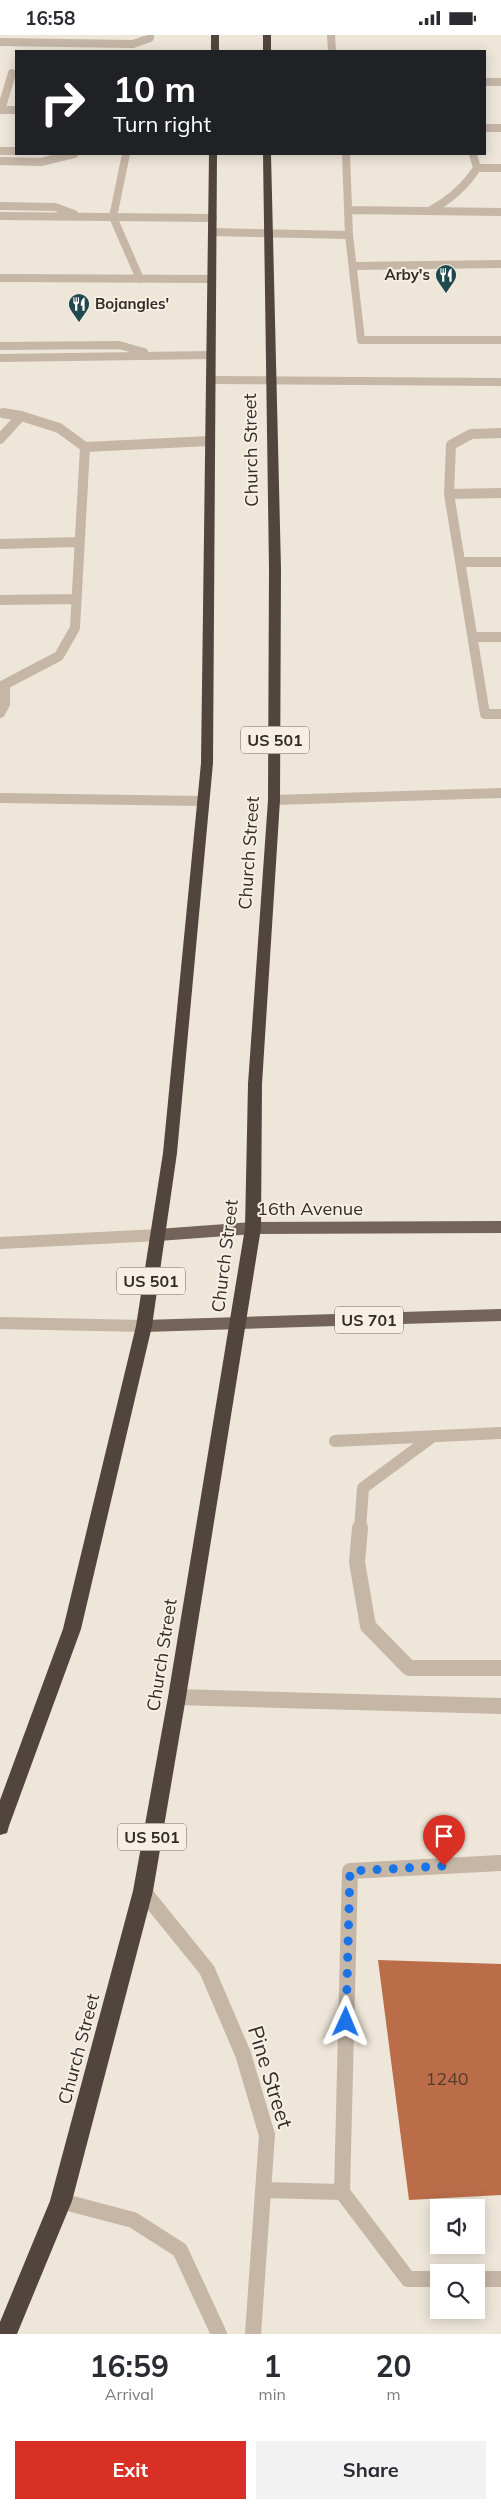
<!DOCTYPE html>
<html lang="en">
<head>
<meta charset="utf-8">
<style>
  :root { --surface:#fff; --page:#f2f2f3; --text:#2b2b33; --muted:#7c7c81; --accent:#d93025 }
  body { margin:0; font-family:Mulish,sans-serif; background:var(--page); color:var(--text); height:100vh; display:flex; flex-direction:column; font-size:19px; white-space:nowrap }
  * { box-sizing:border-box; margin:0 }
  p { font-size:16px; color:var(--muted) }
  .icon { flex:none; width:28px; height:28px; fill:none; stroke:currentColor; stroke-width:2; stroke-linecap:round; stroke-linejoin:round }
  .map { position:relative; height:2299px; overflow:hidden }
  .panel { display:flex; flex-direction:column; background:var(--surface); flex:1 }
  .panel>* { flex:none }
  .hud { position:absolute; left:15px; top:15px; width:471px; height:105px; border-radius:0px; box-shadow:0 2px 12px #0003; background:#202124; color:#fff; overflow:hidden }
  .controls { position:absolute; left:430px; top:2164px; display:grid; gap:10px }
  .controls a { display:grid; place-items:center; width:55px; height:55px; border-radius:0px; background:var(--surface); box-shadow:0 2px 12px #0003; font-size:25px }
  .pin { position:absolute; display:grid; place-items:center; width:42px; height:42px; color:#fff; margin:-51px -21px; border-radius:50% 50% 50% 0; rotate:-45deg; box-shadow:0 0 5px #0007 }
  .pin .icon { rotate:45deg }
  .me { position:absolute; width:55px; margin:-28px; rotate:1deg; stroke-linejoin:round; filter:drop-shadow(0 0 4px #0008) }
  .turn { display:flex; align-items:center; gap:18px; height:105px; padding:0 15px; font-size:22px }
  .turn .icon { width:65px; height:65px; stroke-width:2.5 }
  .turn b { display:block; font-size:35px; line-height:42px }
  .eta { display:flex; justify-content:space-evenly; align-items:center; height:85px; text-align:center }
  .eta b { font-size:30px; font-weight:700; line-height:35px }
  .primary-button { display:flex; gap:10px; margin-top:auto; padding:10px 15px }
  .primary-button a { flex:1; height:58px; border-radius:0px; background:var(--accent); color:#fff; font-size:20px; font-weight:700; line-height:58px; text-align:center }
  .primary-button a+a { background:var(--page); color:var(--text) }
  .status { display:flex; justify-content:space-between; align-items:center; height:35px; padding:0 25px; background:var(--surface); direction:ltr }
  .status svg { height:14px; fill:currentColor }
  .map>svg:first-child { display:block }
  .building { fill:#bb6d4a }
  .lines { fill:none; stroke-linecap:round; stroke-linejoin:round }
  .minor-far3 { stroke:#c5b6a6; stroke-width:8 }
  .minor-far2 { stroke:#c5b6a6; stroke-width:10 }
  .minor-far1 { stroke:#c5b6a6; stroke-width:12 }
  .minor { stroke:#c5b6a6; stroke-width:16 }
  .major { stroke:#736358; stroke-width:12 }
  .highway { fill:#52453e; fill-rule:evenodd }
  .route { stroke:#1a73e8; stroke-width:9; stroke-dasharray:0 16.2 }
  .labels { text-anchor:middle; stroke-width:4; stroke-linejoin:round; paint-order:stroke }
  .far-poi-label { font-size:15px; font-weight:bold; fill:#322b26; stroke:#f7efe4; text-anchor:end }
  .shield { fill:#f7efe4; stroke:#6d665f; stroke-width:1 }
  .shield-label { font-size:16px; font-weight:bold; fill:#322b26 }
  .street-label { font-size:18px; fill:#322b26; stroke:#f7efe4 }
  .near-number-label { font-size:18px; fill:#543c2f }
  .near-street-label { font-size:21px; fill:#322b26; stroke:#f7efe4 }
</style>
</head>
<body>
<div class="status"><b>16:58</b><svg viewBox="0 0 49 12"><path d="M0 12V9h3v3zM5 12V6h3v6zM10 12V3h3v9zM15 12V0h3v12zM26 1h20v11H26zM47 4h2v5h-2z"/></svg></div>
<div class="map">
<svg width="501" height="2299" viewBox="0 0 501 2299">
  <rect width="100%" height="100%" fill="#eee6d9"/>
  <path class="building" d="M378,1925l123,4v231l-92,5z"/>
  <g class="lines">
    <path class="minor-far3" d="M331,0l1,16
      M0,7l133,2 17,-6v-3
      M485,47h16
      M0,75h16
      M1,75l11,-37
      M485,93h16
      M0,116h16
      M126,119l-13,63 27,62
      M0,126l41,1 33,-8
      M477,133h24
      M0,171l55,1 19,7
      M348,175l153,2
      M431,175c20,-11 34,-23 46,-42l-4,-14
      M0,181l213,2
      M213,197l136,3 -3,-81
      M349,200l12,105h140
      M353,231l148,-2
      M0,243l212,1
      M0,311l119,-1 25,7
      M0,323l211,-3
      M211,345l290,2
      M0,378l12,2"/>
    <path class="minor-far2" d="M3,378l18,3 38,12 26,19 125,-6
      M0,404l21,-23
      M501,458l-52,1 36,220h16
      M449,459l2,-49 20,-11 30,-1
      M0,509l78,-2
      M460,527h41
      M0,565l76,-1
      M473,602h28
      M0,652l59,-31 16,-28 10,-181
      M0,678l5,-9v-18
      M0,763l202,3
      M274,765l227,-7"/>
    <path class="minor-far1" d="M0,1208l158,-8
      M0,1288l144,3
      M335,1406l166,-8
      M360,1494l3,-41 69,-51"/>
    <path class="minor" d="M360,1493l-3,34 11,64 41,42h92
      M177,1662l324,9
      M143,1856l64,79 36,84 24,81 -14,199
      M263,2155l79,2 8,-321 151,-8
      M342,2157l66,87h31
      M61,2166l72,19 47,30 39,84
      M476,2244h25"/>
    <path class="major" d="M158,1200l95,-7 248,-1
      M144,1291l357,-11"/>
    <path class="highway" d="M211,0h8v16h-8z
      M263,0h8v16h-8z
      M209,119h8l-4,609 -36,390 -25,173 -71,303 -72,197 -2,7 -7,2v-35l63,-171 73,-303 27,-173 38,-390z
      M263,119h8l10,415 -1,231 -18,284 -1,144 -75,469 -33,194 -81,310 -55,133h-17v-12l50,-121 83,-310 35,-194 77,-469 3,-144 20,-284 1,-231z"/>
  </g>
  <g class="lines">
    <path class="route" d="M346,1987l4,-151 94,-5"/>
  </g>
  <defs>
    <g id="restaurant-pin" transform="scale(1.125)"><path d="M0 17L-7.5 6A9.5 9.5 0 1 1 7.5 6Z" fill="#20494f" stroke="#f7efe4"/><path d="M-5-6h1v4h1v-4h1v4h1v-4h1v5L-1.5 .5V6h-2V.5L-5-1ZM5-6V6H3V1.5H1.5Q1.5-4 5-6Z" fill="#fff"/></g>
  </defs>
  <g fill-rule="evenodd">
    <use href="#restaurant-pin" x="446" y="240"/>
    <use href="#restaurant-pin" x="79" y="269"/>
  </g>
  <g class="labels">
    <g class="far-poi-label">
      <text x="430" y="245">Arby's</text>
      <text x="95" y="274" text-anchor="start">Bojangles'</text>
    </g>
    <g class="shield">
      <rect x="241" y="691.5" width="68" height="27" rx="4"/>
      <rect x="117" y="1232.5" width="68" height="27" rx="4"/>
      <rect x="335" y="1271.5" width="68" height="27" rx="4"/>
      <rect x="118" y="1788.5" width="68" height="27" rx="4"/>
    </g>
    <g class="shield-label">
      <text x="275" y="711">US 501</text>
      <text x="151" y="1252">US 501</text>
      <text x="369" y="1291">US 701</text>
      <text x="152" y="1808">US 501</text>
    </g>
    <g class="street-label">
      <text transform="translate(251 415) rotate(-91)" y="6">Church Street</text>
      <text transform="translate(249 818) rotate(-86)" y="6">Church Street</text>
      <text x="310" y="1180">16th Avenue</text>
      <text transform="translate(225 1221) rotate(-83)" y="6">Church Street</text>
      <text transform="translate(162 1620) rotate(-81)" y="6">Church Street</text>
      <text transform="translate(79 2014) rotate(-75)" y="6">Church Street</text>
    </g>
    <g class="near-number-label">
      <text x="447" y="2050">1240</text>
    </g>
    <g class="near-street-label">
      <text transform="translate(270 2042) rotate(73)" y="7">Pine Street</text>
    </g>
  </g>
</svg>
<div class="controls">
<a><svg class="icon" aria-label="sound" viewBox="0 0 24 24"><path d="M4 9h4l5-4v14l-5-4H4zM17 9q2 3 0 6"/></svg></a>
<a><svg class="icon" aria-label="search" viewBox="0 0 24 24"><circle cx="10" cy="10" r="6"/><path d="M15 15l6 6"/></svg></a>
</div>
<div class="pin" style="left:444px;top:1831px;background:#d93025"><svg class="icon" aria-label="arrive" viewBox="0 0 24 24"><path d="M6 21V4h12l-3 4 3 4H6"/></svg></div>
<svg class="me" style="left:346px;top:1987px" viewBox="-20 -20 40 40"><path d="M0-17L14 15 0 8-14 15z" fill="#1a73e8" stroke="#fff" stroke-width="4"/></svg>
<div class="hud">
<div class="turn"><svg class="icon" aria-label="right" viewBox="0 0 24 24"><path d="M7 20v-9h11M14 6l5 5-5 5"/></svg><div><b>10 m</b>Turn right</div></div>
</div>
</div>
<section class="panel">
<div class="eta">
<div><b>16:59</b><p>Arrival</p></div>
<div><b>1</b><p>min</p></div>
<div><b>20</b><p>m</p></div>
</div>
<div class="primary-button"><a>Exit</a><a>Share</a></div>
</section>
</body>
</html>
